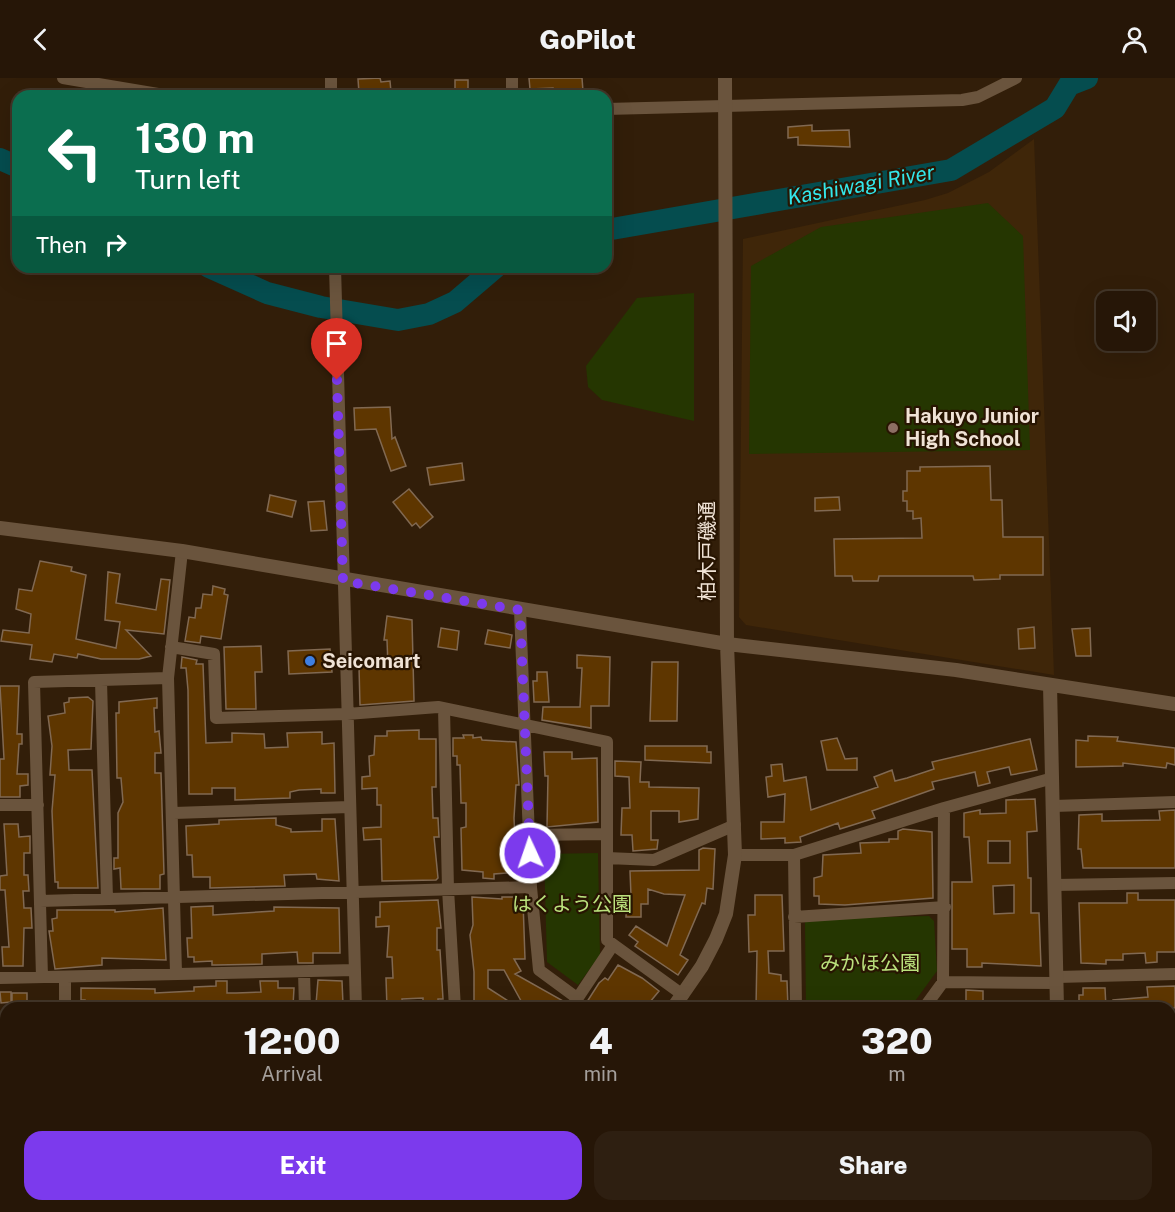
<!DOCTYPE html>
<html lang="en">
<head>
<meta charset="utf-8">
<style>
  :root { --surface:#261607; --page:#2e1f11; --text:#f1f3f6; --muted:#a49f9b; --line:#423528; --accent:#7c3aed }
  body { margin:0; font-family:"Public Sans","Noto Sans JP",sans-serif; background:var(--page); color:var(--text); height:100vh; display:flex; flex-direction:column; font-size:22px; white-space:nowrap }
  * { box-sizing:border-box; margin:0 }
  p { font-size:20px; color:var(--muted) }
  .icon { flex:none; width:33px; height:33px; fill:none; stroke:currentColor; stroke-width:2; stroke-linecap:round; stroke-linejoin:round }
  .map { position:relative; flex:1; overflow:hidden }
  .side { position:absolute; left:0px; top:924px; width:1176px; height:210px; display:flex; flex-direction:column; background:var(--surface); border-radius:18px 18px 0 0; box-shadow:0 6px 24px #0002,0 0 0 2px var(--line) }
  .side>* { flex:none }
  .top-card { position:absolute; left:12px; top:12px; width:600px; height:183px; border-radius:18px; box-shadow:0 6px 24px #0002,0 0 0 2px var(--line); background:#0b6e4f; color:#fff; overflow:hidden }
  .buttons { position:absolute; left:1096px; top:213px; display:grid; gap:12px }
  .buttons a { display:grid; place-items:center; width:60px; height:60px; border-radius:12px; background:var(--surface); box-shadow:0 6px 24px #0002,0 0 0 2px var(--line); font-size:30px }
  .pin { position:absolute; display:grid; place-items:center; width:51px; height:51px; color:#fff; margin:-62px -26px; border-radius:50% 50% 50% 0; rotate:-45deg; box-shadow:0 0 6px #0007 }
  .pin .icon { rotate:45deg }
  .me { position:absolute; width:66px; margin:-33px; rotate:357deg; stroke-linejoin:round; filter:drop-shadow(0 0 4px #0008) }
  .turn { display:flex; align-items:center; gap:21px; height:126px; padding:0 24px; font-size:27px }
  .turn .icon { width:78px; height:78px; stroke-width:2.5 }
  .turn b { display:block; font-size:42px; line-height:51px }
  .then { display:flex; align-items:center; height:57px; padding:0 24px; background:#0003; gap:12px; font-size:22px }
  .eta { display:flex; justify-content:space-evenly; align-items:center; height:102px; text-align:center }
  .eta b { font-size:36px; font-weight:800; line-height:42px }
  .button { display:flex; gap:12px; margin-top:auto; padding:12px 24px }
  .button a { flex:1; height:69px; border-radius:18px; background:var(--accent); color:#fff; font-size:24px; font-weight:800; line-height:69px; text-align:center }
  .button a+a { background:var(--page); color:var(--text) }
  header { display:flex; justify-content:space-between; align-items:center; height:78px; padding:0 24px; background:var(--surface); font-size:27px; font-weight:800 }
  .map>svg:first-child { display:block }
  .built { fill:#3f2609 }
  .green { fill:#253601 }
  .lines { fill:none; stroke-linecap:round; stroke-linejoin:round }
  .river { stroke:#054d4f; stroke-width:22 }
  .building { fill:#5e3600; stroke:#816952; stroke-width:1.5; fill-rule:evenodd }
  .minor { stroke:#6a543d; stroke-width:12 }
  .tertiary { stroke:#6a543d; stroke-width:14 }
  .route { stroke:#7c3aed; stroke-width:10; stroke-dasharray:0 18 }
  .education-dot { fill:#8d6e63; stroke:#281502; stroke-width:2 }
  .shop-dot { fill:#3f7fe0; stroke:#281502; stroke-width:2 }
  .labels { text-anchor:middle; stroke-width:4.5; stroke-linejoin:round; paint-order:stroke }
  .poi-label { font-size:20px; font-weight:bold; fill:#f0e3d6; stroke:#281502; text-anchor:start }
  .street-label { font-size:20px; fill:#f0e3d6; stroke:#281502 }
  .park-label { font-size:20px; fill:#bbe27d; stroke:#281502 }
  .water-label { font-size:21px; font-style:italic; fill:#33e7eb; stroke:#281502 }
</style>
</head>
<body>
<header><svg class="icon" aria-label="back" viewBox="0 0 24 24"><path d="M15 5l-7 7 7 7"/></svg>GoPilot<svg class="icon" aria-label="person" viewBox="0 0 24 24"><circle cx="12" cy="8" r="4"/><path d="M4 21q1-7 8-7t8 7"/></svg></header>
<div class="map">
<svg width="1175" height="1134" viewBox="0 0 1175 1134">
  <rect width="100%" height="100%" fill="#321e09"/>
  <path class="built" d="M1034,61l20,536 -308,-50 -7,-8 4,-378 182,-39 23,-7 41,-21z"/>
  <path class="green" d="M988,125l35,33 7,214 -281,4 2,-188 70,-39z
    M694,215v128l-92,-21 -14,-13 -2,-21 51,-68z
    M598,775l2,102 -22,30 -31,-23 -3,-108z
    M929,838l5,5 3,50 -27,37h-104l-1,-85 2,-4z
    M2,1122h4v6h136l-5,6h-137z"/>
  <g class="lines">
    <path class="river" d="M0,81l18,8
      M606,152l345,-60 104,-62 14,-23 18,-7
      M209,189l58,26 54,14 77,13 31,-6 26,-12 41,-35"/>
  </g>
  <path class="building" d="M380,0l1,4 9,-1 1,11 -32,1 -1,-14z
    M529,0h53l1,13 -30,2v-5l-23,1z
    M455,2h13v10h-13z
    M812,47v6l37,-1 1,17 -52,-2v-8l-10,1v-11z
    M390,329l2,32 3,-2 11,29 -15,5 -15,-42 -21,1 -1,-22z
    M462,385l2,17 -34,5 -3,-17z
    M990,388l1,34h11l1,37h40v38h-43v4l-26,1 -1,-4h-94l-1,5h-25l-1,-5h-17l-1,-37 88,-1 -1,-20 -8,1v-8h-6v-10h-4v-10h4v-20h13v-4z
    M409,411l24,28 -13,11 -4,-5 -4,3 -19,-24z
    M270,417l26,6 -4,16 -25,-6z
    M839,419l1,13 -25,1v-13z
    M324,423l3,29 -16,1 -3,-29z
    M40,483l32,6 -1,4 15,4 -10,64 40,9 4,-26 -15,-2 3,-48 12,2 -4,29 40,7 5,-31 9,1 -6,54 -38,-4 25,26 -12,3h-38l-23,-5 -1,4 -23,-4 -2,8 -22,-3 2,-14 -31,-4 2,-11 26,3 2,-19 -15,-5 3,-20 13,2z
    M213,508l12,3 -1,5 4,1 -7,44 -20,-3 -1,7 -15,-2 4,-24 6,1 1,-10h5l2,-14 9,1z
    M387,538l25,4 2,81 -54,4 -1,-38 29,-1 -1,-26h-3z
    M1034,549l1,21 -16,1 -1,-20z
    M441,550l18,3 -2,19 -19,-3z
    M1090,550l1,28h-15l-4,-27z
    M488,552l24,5 -2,13 -25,-4z
    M261,568l1,26h-7l1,37h-30l-2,-62z
    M330,571l2,23 -43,2 -1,-23z
    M577,577l33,2 -1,49h-18v22l-49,-8 1,-13h37l2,-39h-5z
    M182,579l15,3 -1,4h7l3,79 26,-1v-9l32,1 1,14 23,-1 -1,-14 35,-1v12l12,-1 1,50h-14v-4l-22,1 -9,2v6l-55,2v-12h-23v6h-23l-1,-104 -2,-22h-5z
    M652,584h26l-1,59h-27z
    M537,594h10l2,30h-15l-1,-21h4z
    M0,608h19l-2,48h5v10h-3l-2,30h11v11l-8,1v11h-20v-38h4z
    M88,619l5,4 -2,48 -23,1 1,20h23l6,118h-40v-6h-3l-3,-71 3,-36h-5l2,-29 -4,-30 17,-3 -1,-10 5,-1v-4z
    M157,620v10h-3l1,24 4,-1 2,22h-6v20h6l3,101 -4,1v14h-39l-1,-21 -6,1v-11h4v-45l5,-11 -2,-24h-4l-1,-65h3v-11z
    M419,652v9h17v48h-4l1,31h5l1,19h-5l4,41 -2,2 -54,1 -1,-42 -17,1 -1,-12 18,-1v-22h-4v-17l-15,1v-12l8,-1 -1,-20 5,-1 1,-19h12v-5z
    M463,657h10v3l8,-1 1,3 34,2 3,43h-3l-2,33 1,22h5l1,27h-3v5l-24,2v5l-11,-1v-6l-21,-2 -1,-42 5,-1v-24h-5l-1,-38h-3v-9h-4v-18h11z
    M1088,658l30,1 -1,4 58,7v17l-8,-2 -1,5 -43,-5v3l-47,1v-27l12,1z
    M837,660l8,21 12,-1v12h-30l-6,-29z
    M1030,661l7,31 -26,5 -2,-8 -22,5 3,11 -12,3 -3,-14 -43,10 2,7 -62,22 3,7 -35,11 -2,-6 -38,14 1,5 -16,1v-5l-24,1v-17h23l1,-28 -17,3 -2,-20 6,-1 -1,-11 11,-1 2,17 22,-4 5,33 67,-23 -4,-10 18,-7 3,11 12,-3 27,-9 -2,-7z
    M645,668h62v6h4v11l-66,-3z
    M544,674h28v7l25,-1 1,64 -51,5 1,-51h-3z
    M615,683l26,1 -1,20h9v5l50,1 -1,31 -19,3v-11h-28v29h7l-1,9 -24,2 -1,-16h-11l1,-27h8l-1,-31 -14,-1z
    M1035,721l2,32 -10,1 1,46h3v35h8l2,53 -59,-3v4h-15v-18h-15v-67h20l-3,-45h-5v-24l16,-3v4l26,-1v-13zM988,763h22v22h-22zM1014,807v28l-20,1 -1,-28z
    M1175,732v58h-92l-2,-19h-3l1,-34 23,-1v7l58,-1 -1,-9z
    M276,740v7l15,4v3l31,-1v-12h13l4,62 -22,-2 -1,-5 -32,1 1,11 -75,2v-11h-17l-1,-22h-5l-1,-29 33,-2v-4z
    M4,746h14l1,13 11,-1v17h-6v22h4l1,16h-6l1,17h7l1,20h-8l-1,38h-20l-1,-19h7l-4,-57h-5v-14l7,-1z
    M903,751l29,3 1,66 -88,7 -26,-1v-8h-5v-18l8,-2 1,-21 38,-2 -1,-10 29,-1v-3h9v-8z
    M703,770l12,1 -2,40 -6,-1 -2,16 -3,-1 -22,52 8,5 -10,15 -43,-29 3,-4 -9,-7 7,-9 31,20 18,-51 -21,-1 -16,-5v15h-7v13h-15l1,-21h4l-1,-25 69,-1v-20z
    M1127,815h11v7h37v52h-18v10l-11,1 -1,-10 -22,1v6h-17v4l-25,-1 -2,-60h48z
    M755,817h27l2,56h-16l1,22 12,2v6h6l1,27h-32l1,-57 -8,1 -1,-37h7z
    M472,819l30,2v-2h16v4h5l2,58h-11l7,12 -6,3 50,28 -2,6h-38l-21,-38h-16v18l31,20h-45v-36l-4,-37 3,-10z
    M438,822l3,28h-4v22h3l3,49h-5v9h-15v-10l-21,1 1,9h-16l-1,-30h7l-1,-21h-5l2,-31 -13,1v-10h4v-15z
    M213,828v9l61,-4v-4l65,1 1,45h-27v10h-15l-1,-11 -35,2v10l-46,1h-4v-4l-18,1v-5h-6l-1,-19h5l-1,-31z
    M163,830l3,52 -64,-2v7l-47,4 -6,-38h4l-1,-12 5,-1v-8h58v2z
    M618,887l24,13 17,13 -14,17h-62l16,-25 6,-5 3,2z
    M318,902l24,1 1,23h-3v4h-16v-4h-8z
    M216,903h11v12h9l25,-1 -1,-11h18v7h16l-1,18 -208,1v-7h-4v-12l74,1v4l39,-2v-4l22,-1z
    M1175,908v22h-62v-8l35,-3 -1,-10z
    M1083,910h22l1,20h-27v-13h4z
    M966,912l17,1v17h-17z
    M0,914h11v10l-10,1z
    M12,915h15v15h-15z"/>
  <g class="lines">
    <path class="minor" d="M63,0l107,18
      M331,0v18
      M512,0v18
      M606,31l356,-9 16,-3 38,-19
      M335,189l21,741
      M520,532l11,277 8,83 38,28
      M171,569l43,7 2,64 131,-4 91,-7 169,35v198l76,55
      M101,603l6,218
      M444,630l4,181 7,119
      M0,727h38
      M1054,728l121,-4
      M174,735l175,-6
      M529,757l78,-1
      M735,777h59
      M607,780l47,2 81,-35
      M1054,807l121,-2
      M40,823l491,-14
      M794,839l151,-10
      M304,894l1,36
      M176,895l-8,-295 14,-127
      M42,899l-8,-295 134,-4
      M1057,899l118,-3
      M0,900l355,-8
      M65,900v30
      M943,904l113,1
      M571,930l42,-63
      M796,930l-2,-153 150,-47 109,-30
      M924,930l19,-26 1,-174
      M1170,993h5
      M1170,1088h5
      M0,1113l6,-1
      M362,1128v6
      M148,1134l5,-6
      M257,1134l4,-6
      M438,1134l4,-6
      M642,1134l5,-6
      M765,1134l5,-6
      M888,1134l5,-6
      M1006,1134l4,-6"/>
    <path class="tertiary" d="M0,450l182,23 545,93 229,26 219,34
      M1050,607l7,323
      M673,930l29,-42 14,-27 10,-25 9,-59 -8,-211 -2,-566
      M592,1128l8,6
      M1065,1128v6
      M520,1134l5,-6"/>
  </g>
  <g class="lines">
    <path class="route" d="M337,302l6,201 177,29 10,243"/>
  </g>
  <circle class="education-dot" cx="893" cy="350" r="6"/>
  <circle class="shop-dot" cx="310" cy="583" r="6"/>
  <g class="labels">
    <g class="poi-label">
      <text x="905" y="345">Hakuyo Junior<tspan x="905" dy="23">High School</tspan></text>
      <text x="322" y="590">Seicomart</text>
    </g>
    <g class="street-label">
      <text transform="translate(707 473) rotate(-90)" y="7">柏木戸磯通</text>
    </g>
    <g class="park-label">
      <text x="572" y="833">はくよう公園</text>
      <text x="870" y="892">みかほ公園</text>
    </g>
    <g class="water-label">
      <text transform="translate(861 107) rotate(-10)" y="7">Kashiwagi River</text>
    </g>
  </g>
</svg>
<div class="buttons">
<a><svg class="icon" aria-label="sound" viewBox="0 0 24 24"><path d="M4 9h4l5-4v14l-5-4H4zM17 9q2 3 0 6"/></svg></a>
</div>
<div class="pin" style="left:337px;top:302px;background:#d93025"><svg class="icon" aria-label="arrive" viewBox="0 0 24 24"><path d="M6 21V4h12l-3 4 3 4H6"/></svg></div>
<svg class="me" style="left:530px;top:775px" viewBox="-20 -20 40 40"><circle r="17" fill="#7c3aed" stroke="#fff" stroke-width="3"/><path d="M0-11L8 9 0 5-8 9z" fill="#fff"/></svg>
<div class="top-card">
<div class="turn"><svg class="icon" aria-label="left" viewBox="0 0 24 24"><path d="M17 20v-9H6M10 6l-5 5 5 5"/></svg><div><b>130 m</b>Turn left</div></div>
<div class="then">Then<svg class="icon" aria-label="right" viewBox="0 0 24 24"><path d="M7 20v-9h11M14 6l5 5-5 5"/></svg></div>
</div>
<section class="side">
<div class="eta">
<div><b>12:00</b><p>Arrival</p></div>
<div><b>4</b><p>min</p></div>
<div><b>320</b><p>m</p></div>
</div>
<div class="button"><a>Exit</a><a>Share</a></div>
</section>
</div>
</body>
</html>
